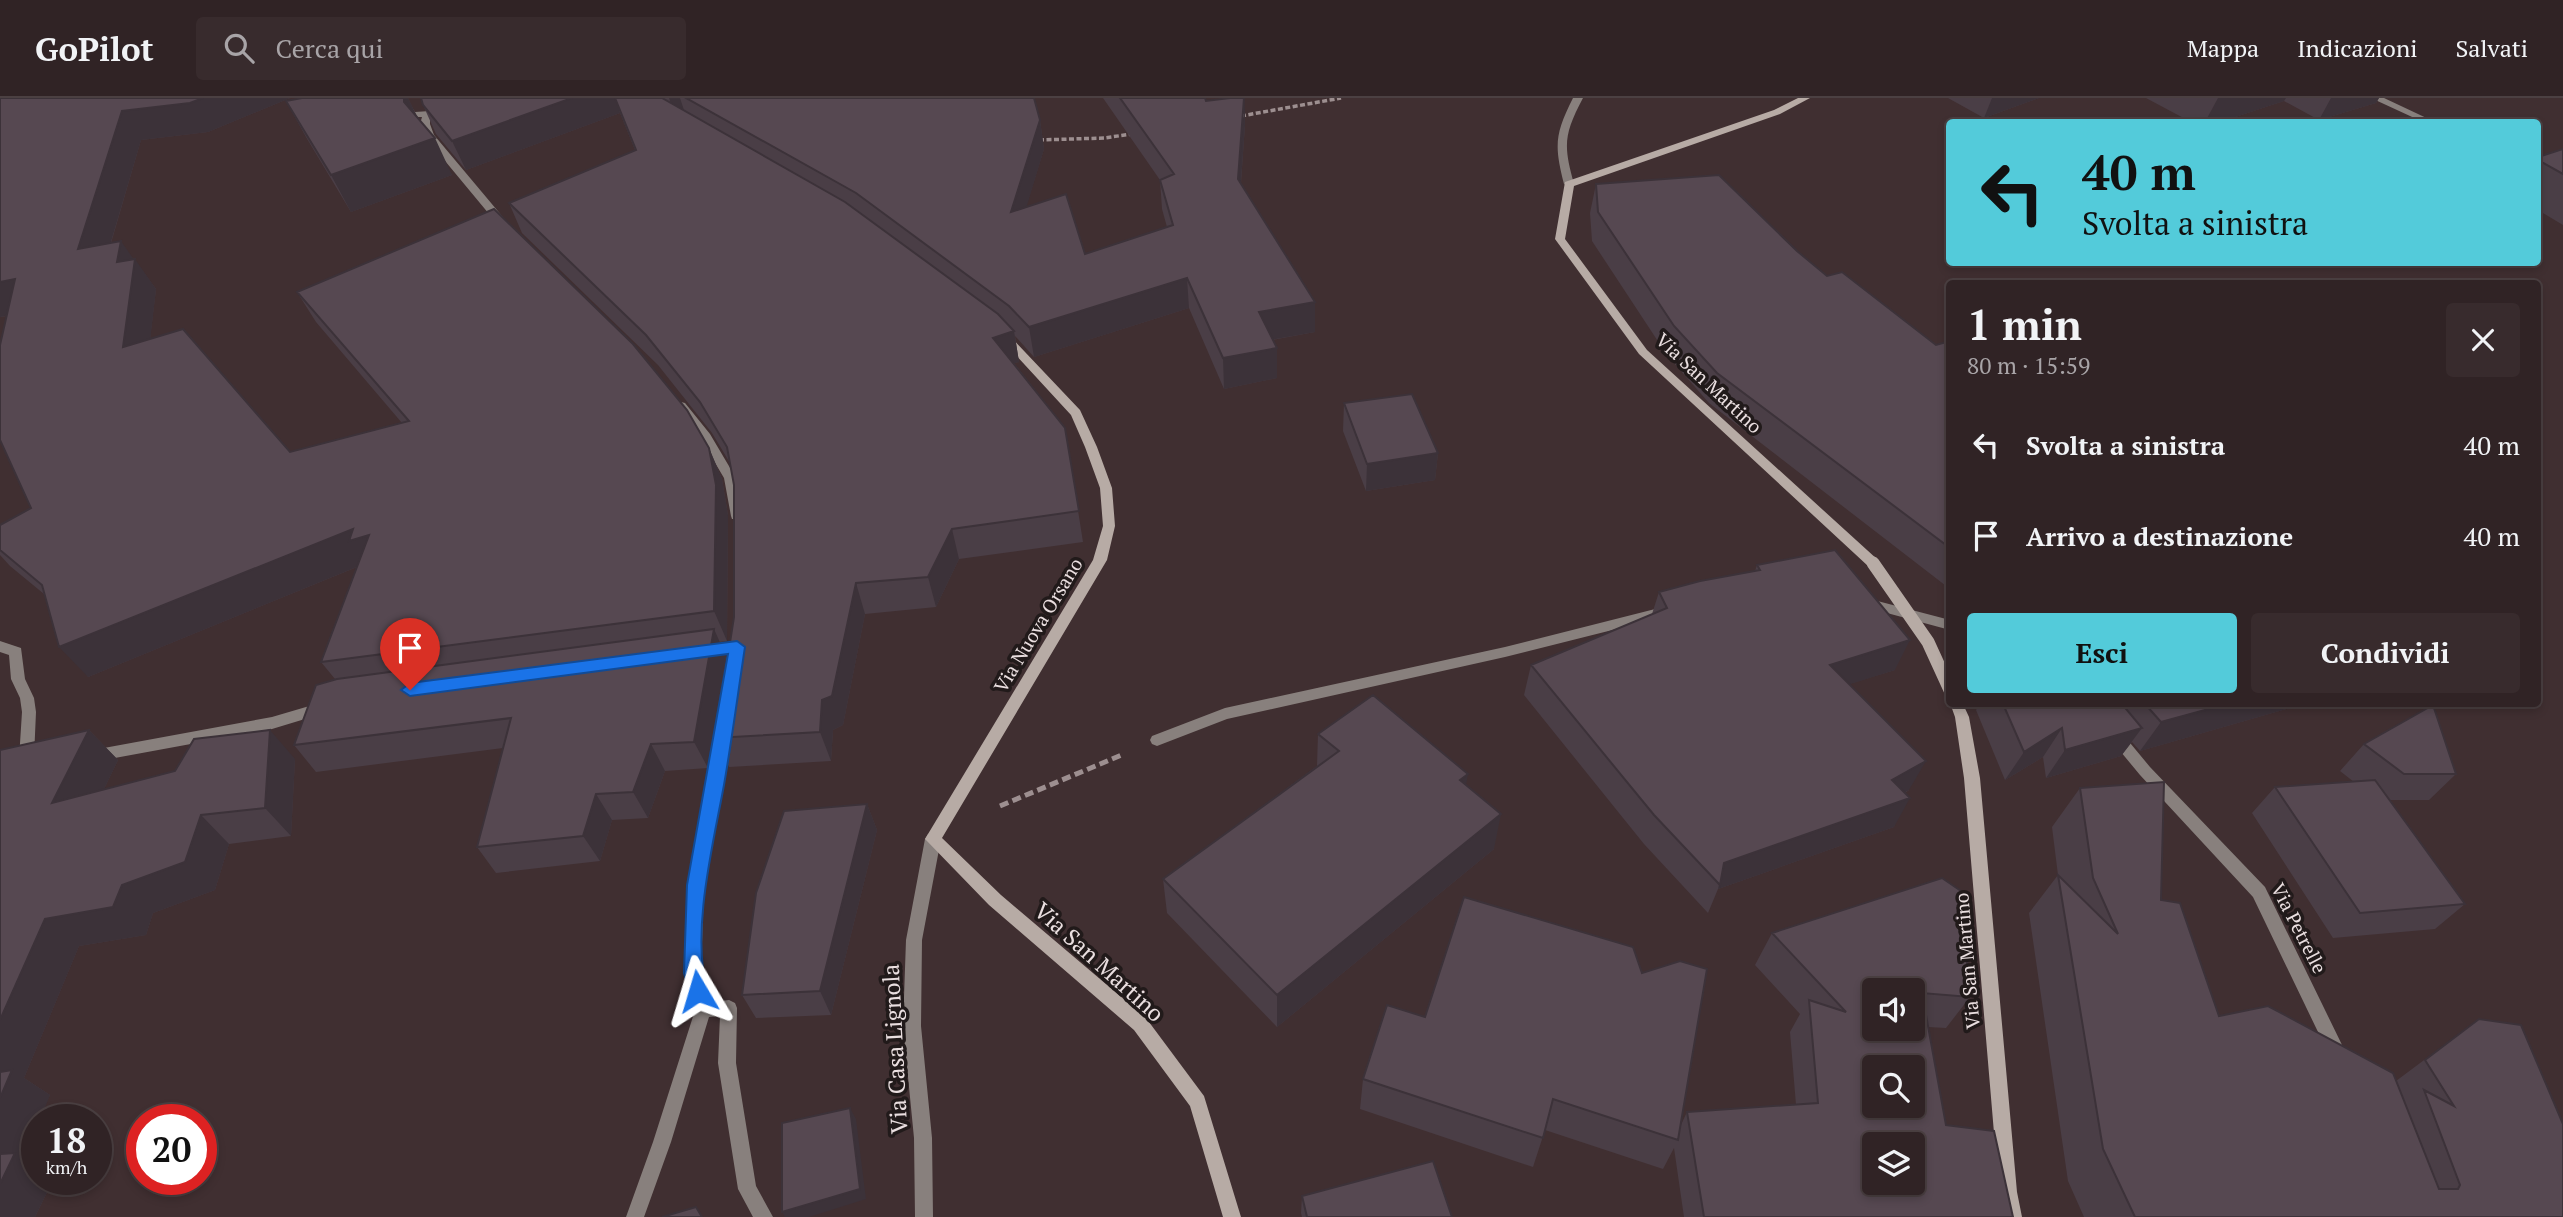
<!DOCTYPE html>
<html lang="it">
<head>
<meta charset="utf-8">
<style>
  :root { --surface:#302325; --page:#382b2d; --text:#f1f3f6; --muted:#a8a4a7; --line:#4b4042; --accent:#53cbda }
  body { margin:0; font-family:"PT Serif",serif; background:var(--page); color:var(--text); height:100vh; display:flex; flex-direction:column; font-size:26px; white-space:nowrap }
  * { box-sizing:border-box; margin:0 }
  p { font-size:23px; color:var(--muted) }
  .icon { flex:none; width:38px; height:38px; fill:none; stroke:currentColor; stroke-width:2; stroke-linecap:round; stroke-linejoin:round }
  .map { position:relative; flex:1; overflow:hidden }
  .drawer { position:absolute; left:1946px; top:182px; width:595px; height:427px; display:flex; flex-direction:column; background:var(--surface); border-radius:7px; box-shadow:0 4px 10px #0003,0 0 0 2px var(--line) }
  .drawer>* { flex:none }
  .hud { position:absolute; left:1946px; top:21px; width:595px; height:147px; border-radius:7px; box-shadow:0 4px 10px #0003,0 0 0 2px var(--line); background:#53cbda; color:#111; overflow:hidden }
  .fabs { position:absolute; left:1862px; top:880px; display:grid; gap:14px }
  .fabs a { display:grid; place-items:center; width:63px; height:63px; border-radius:7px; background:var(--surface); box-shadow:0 4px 10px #0003,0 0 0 2px var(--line); font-size:35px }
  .speed { position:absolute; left:21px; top:1006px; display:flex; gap:14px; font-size:35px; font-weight:700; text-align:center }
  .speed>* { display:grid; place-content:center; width:91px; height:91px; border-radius:50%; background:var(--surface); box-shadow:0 4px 10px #0003,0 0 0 2px var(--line); line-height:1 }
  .speed small { font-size:18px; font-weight:400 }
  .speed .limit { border:10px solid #d22; background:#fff; color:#111 }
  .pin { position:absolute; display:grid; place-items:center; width:60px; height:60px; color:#fff; margin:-72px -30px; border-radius:50% 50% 50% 0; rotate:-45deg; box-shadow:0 0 7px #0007 }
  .pin .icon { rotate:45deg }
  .me { position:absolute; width:77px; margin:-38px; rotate:353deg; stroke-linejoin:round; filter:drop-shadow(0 0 5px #0008) }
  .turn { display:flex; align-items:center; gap:24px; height:147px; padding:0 21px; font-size:32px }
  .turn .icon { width:91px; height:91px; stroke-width:2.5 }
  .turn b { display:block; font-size:49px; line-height:60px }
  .round { display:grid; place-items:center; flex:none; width:74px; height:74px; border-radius:7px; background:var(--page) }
  .summary { display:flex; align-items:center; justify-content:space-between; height:119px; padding:0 21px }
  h1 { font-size:42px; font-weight:700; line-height:52px }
  .action { display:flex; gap:14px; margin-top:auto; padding:14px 21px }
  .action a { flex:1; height:80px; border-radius:7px; background:var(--accent); color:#111; font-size:28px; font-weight:700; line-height:80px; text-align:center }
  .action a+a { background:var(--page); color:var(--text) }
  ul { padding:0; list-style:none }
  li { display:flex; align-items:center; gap:21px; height:91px; padding:0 21px }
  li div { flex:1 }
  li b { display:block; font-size:26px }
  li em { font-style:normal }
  header { display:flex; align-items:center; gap:42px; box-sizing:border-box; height:98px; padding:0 35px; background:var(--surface); border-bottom:2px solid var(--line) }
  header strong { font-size:33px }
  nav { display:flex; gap:38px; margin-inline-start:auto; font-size:24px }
  .search { width:490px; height:63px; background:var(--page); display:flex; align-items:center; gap:18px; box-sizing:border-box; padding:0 24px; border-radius:7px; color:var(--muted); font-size:26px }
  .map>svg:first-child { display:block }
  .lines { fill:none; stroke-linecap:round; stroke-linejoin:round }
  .path-far1 { stroke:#9d8f90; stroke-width:3.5; stroke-dasharray:5 2.5; stroke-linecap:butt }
  .path { stroke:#9d8f90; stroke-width:5; stroke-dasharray:9 4.5; stroke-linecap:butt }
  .lane { fill:#88807d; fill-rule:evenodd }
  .street { fill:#88807d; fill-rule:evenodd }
  .secondary { fill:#b7aba5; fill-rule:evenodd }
  .secondary-bridge { stroke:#b7aba5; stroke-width:13 }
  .wall { fill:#4a3e46 }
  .shaded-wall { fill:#3c3239 }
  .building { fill:#564851; stroke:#3c3239; stroke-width:2; fill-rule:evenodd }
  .route { fill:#1a73e8; stroke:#114b97; stroke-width:2 }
  .labels { text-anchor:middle; stroke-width:7; stroke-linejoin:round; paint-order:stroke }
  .street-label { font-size:19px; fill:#eadfe0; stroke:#211a1a }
  .near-street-label { font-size:23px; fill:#eadfe0; stroke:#211a1a }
</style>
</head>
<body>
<header>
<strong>GoPilot</strong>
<div class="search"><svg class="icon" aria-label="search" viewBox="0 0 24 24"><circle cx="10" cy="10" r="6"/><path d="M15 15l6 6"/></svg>Cerca qui</div>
<nav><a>Mappa</a><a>Indicazioni</a><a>Salvati</a></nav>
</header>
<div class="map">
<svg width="2563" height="1119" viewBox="0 0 2563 1119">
  <rect width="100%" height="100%" fill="#402f31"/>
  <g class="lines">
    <path class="path-far1" d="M1241,18l100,-18
      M1039,42l65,-2 28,-4"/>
    <path class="path" d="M1000,708l124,-52"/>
    <path class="lane" d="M396,0h10l9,14 15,-1v13l4,11 73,87v4h-8l-73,-88 -6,-14 2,-7h-13z
      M2371,0h13l51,24h-12z
      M681,304l4,1 25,31 26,44 7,38 -1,3h-10l-1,-3 -7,-38 -23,-39 -26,-33z
      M1866,500l84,22v10l-89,-24 -2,-3z
      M1667,508l7,5 -2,4 -167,42 -278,62 -70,27 -5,-2 -2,-4 2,-4 73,-28 280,-61z
      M0,543l21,7 4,31 9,19 2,14 -2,45 2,5 -2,4h-10l-5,-7 3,-47 -2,-14 -9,-19 -2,-24 -9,-3z
      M323,604l5,2 2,4 -2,4 -56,17 -179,33 -5,-2 -2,-4 2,-4 5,-2 179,-33z
      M724,627l5,2 2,4 -27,154 -3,88 10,36 -2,5 -6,3 -6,-3 -2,-5 -10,-36 3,-88 29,-154 2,-4z
      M2116,632l5,2 29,35 115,120 79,162 3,6 -3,6 -6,2 -6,-2 -79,-164 -113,-122 -29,-35 -2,-4 2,-4z"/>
    <path class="street" d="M1573,0h10c-19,36 -20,47 -9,86l-5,3 -5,-3c-10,-39 -9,-50 9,-86z
      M933,734l5,2 3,5 -19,101 -1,86 11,112 1,79h-18l-1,-79 -11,-112 3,-86 19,-101 3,-5z
      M729,902l6,3 2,5 -1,55 20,123 17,31h-20l-15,-28 -20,-126 2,-47 -11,1 -38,125 -27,75h-18l27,-75 44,-138z"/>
    <path class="secondary" d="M1798,0h12l-30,16 -206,72 -9,53 82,111 231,210 2,3 -2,3h-10l-229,-212 -84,-115 10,-57 209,-72z
      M1004,235l4,1 72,76 17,37 15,41 3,38 -8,34 -165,278 59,57 145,123 58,78 37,121h-18l-33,-111 -56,-76 -145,-125 -64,-66 168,-279 10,-34 -3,-38 -15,-41 -14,-32 -71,-77v-4z
      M1950,605l13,1 6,13 11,61 37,414 5,25h-18l-5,-25 -35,-414 -9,-61z"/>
    <path class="secondary-bridge" d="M1873,465l55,79 22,48"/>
  </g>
  <path class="wall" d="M0,0h290l-82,34 -67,8 -30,103 23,16 22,30 -6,50 140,113 112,-29 -86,-101 -19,-30 412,156 13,31 6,36 -1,126 -8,1 7,14 -18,112 -43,3 -17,47 -36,2 -12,41 -104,12 -19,-26 26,-99 -187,24 -22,-27 41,-66 -14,-17 36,-95 -269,110 -44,-83 -34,-28 -10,-11v-30l31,-17 -24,-192 -7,1z
    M302,0h106l9,19 35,58 -101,37 -45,-75 -20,-36z
    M615,0h419l6,22 4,29 -18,58 59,47 82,-27 -5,-18 -2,-29 -57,-82h102l1,3 39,24 -4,58 74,119v30l-43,8 5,8v30l-53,11 -35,-81 -155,49 -19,-21 4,26 -5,1 51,65 18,114 -124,17 -23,48 -71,7 -22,111 -10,5 -2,31 -102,6 -14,-29 19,-121v-132l-4,-22 -18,-30 -54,-68 -136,-132 -13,-30 126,-53 -15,-37 -154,57 -30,-36 -13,-29z
    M1948,0h91l-55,20z
    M2146,0h233l-3,5 -57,17 -35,-19 -64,21h-29z
    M2563,51v76l-25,-15v-53z
    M1596,86l201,67 30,25 109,69 14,-4v248l-241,-186 -42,-48 -75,-114 -2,-28z
    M1344,305l94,50 -3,27 -69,11 -23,-60z
    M1757,467l138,105 -46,14 60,106 -4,3 -11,34 -176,62 -10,24 -64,-69 -120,-149 7,-30 121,-51 7,-22 96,-21z
    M1980,606h324l-164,47 -8,-9 -11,14 -75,22 -3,-21 -38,23 -29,-70z
    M89,632l29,30 -14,29 191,-30 -4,77 -62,8 -14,46 -62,23 -7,22 -67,11 -55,132 26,17 -13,25v7l-13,32 13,7v14h16l-18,37h-35v-467z
    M1318,636l148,50 28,65 -217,178 -110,-114 -4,-34 154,-113z
    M2364,646l92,30 -27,26h-40l76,104 -30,25 -102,9 -81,-125 23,-26 79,-5 -14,-11z
    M2080,690l81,112 58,116 177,65 83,-62 84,198h-479l-16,-36 -39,-268 29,-38 -6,-48z
    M867,706l10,26 -46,185 -75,3 -14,-23z
    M1772,835l198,64 -24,31 -18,-1 18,98 67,92h-329l-10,-69 -11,21 -118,-39 -12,37 -173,-58 3,-30 24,-74 293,122 7,-15 109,-7 -6,-73 10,-18 -45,-49z
    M1302,1098l150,21h-150l-1,-4z"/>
  <path class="shaded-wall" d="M203,0h87l-82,34 -67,8 -41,139 -22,-30 44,-138z
    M404,0h4l11,22 -15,-18z
    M572,0h43l5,15 -154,57 -14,-29z
    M669,0h11l5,15 -10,3z
    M1245,0v27l-6,83 -1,-29z
    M1992,0h47l-55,20z
    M2218,0h68l-2,3 -64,21h-15z
    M2331,0h48l-3,5 -57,17z
    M1040,22l4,29 -28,93 -5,-30z
    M435,40l17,37 -101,37 -20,-37z
    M121,143l14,20v-2l21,30 -10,88 -23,-30 -6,-85z
    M1187,180l2,30 -155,49 -5,-30z
    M15,181l23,30 -38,8v-35z
    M1315,204v30l-56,10v-30z
    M1014,233l5,31 -20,6 -6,-30z
    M1277,250v30l-53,11 -1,-31z
    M709,350l13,31 6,36 -1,126 -13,-30z
    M1438,355l-3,27 -69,11 1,-27z
    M353,431l16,6 -5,29 -276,113 -29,-30z
    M952,431l7,30 -23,48 -8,-30z
    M856,485l9,31 -22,111 -10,5 -2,31 -11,-29 2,-32z
    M714,531l12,27 -18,112 -14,-26z
    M1910,542l-15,30 -79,25 14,-30z
    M2227,606h77l-164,47 21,-29z
    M2062,630l-19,29 -38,23 19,-28z
    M2142,630l-21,28 -75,22 19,-28z
    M89,632l29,30 -34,71 -32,-28z
    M270,632l25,29 -4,77 -26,-28z
    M651,646l14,27 -17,47 -15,-26z
    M1926,663l-17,29 -33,19 16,-29z
    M1468,676l-6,36 -2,-30z
    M596,696l16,26 -12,41 -17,-25z
    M1910,700l-16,29 -176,62 6,-26z
    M867,706l10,26 -46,185 -11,-24z
    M1501,716l-7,35 -217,178v-32z
    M201,717l28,29 -14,46 -62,23 -7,22 -67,11 -55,132 26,17 -10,25h-3v7l-13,32 13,7v14h16l-18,37h-35v-197l45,-101 77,-34z
    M850,1010l6,11 10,80 -57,18h-24l-3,-5z"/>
  <path class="building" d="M0,0h203l-13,5 -68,8 -44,138 43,-8 -4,21 18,-3 -12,88 60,-18 107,123 119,-31 -112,-129 197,-83 139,135 54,66 22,38 7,37 -2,126 -393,51 48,-127 -20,6 4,-12 -294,118 -17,-62 -42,-35v-25l31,-17 -31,-68v-95l15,-66 -15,3z
    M302,0h102v4l31,36 -104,37 -45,-74z
    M421,0h151l-120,43 -29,-36z
    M615,0h47l183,104 153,112 16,17 -21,7 72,90 14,83 -127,18 -24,48 -72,6 -24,113 -10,4 -2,32 -105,6 19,-121v-132l-7,-38 -27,-45 -54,-67 -137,-132 127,-53z
    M686,0h348l6,22 -29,92 55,-18 19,60 88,-29 -13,-45 14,-6 -54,-76h85l1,3 24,-3h14l-6,81 77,123 -56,10 18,36 -54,10 -36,-80 -158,49 -20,-21 -153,-113z
    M2563,51v25l-25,-14v-3z
    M1719,77l78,76 30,25 15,-4 94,73 14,-4v207l-233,-175 -43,-47 -76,-114 -2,-28z
    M1412,296l26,59 -71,11 -23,-61z
    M1835,452l75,90 -80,25 96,96 -34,19 18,18 -186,65 -4,22 -66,-70 -123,-150 136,-57 -8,-16 41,-11 60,-11 -3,-5z
    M714,531l-20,113 -43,2 -18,48 -37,2 -13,42 -106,11 34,-129 -217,27 22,-60 21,-6z
    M1373,597l95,79 -8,6 41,34 -224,181 -114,-116 176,-128 -21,-17z
    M2003,606h119l20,24 -77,22 -3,-22 -38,24z
    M2145,606h82l-66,18z
    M2433,607l23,69h-52l-40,-30z
    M89,632l-37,73 123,-32 19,-32 76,-9 -5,78 -64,7 -16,47 -63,23 -9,22 -68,12 -45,101v-270z
    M2375,682l90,124 -105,9 -85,-126z
    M2164,684l-3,118 19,3 39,113 49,-10 125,67 46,116h19l2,-4 -36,-95 30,16 -29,-46 54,-41 42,6 42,99v93h-428l-32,-68 -45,-274 60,59 -25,-56 -13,-90z
    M867,706l-47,187 -78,4 14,-102 28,-82z
    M1942,780l19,13 9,106 -48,-4 24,132 48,6 19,86h-309l-17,-105 131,-9 -9,-103 37,12 -74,-79zM1874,892h39v39h-39zM1874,970h39v38h-39zM1874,1046h39v39h-39z
    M1464,799l169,50 9,26 38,-12 27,8 -29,171 -125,-41 -10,39 -180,-59 24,-74 38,12z
    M12,972l-12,28v-26z
    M850,1010l10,81 -78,23v-89z
    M15,1055l-15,31v-30z
    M1433,1063l19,56h-145l-5,-21z
    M696,1109l6,10h-40z"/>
  <path class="route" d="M737,543l8,6c-7,46 -13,92 -21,138 -11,60 -33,146 -17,206l-2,6 -7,3 -7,-3 -7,-24 3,-88 41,-231 -318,42 -9,-6 9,-7z"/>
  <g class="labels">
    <g class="street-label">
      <text transform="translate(1709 285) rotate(43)" y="7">Via San Martino</text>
      <text transform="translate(1038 527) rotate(-59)" y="7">Via Nuova Orsano</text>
      <text transform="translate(2299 830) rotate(63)" y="7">Via Petrelle</text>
      <text transform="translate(1967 863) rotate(-95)" y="7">Via San Martino</text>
    </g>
    <g class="near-street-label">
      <text transform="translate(1099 864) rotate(42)" y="8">Via San Martino</text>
      <text transform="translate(895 951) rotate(-93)" y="8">Via Casa Lignola</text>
    </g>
  </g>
</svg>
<div class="fabs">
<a><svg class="icon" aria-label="sound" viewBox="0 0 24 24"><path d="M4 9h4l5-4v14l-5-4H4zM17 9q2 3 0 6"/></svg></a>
<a><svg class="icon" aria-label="search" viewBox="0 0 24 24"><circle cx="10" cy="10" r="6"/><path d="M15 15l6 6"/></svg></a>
<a><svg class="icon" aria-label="layers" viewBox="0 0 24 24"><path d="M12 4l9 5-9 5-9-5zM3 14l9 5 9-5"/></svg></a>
</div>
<div class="speed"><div>18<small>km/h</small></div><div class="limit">20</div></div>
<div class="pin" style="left:410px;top:592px;background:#d93025"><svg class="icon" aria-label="arrive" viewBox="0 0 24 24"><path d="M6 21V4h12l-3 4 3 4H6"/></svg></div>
<svg class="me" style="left:698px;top:893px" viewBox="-20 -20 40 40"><path d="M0-17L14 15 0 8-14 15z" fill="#1a73e8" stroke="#fff" stroke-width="4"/></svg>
<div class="hud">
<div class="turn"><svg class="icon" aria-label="left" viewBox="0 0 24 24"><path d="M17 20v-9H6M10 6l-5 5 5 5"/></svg><div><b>40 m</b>Svolta a sinistra</div></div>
</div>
<section class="drawer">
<div class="summary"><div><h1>1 min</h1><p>80 m · 15:59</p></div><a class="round"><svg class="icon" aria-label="close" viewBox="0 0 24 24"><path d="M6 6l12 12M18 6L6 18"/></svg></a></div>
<ul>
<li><svg class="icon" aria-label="left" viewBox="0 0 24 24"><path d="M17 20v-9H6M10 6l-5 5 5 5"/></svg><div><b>Svolta a sinistra</b></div><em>40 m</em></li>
<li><svg class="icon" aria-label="arrive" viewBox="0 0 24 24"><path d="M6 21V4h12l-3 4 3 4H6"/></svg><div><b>Arrivo a destinazione</b></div><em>40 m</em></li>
</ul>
<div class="action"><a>Esci</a><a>Condividi</a></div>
</section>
</div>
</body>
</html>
